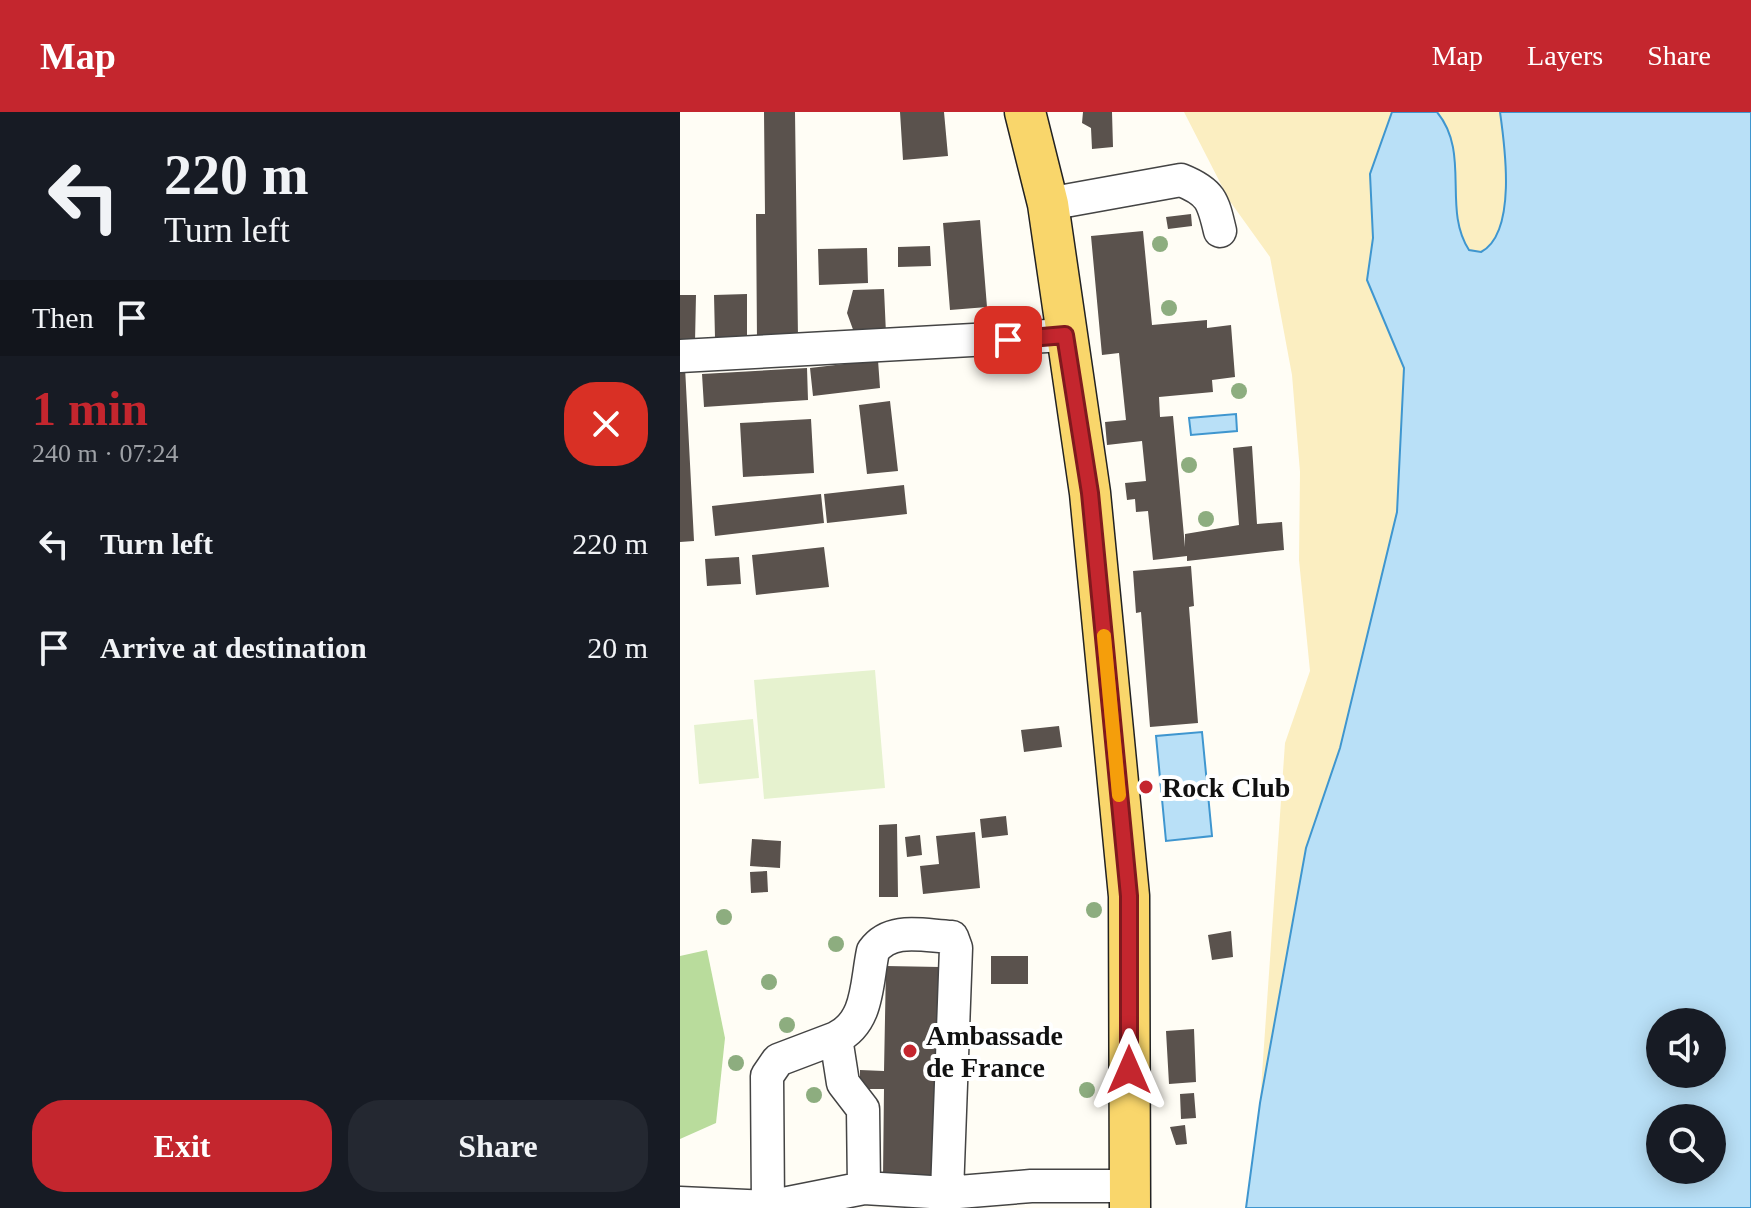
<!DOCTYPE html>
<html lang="en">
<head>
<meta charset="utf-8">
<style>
  :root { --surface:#171b24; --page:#242831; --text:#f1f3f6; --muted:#9ea1a6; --accent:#c4262e }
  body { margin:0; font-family:"Times New Roman",serif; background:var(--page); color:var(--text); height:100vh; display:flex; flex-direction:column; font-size:30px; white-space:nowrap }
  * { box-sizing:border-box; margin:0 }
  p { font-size:26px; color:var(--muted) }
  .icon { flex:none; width:44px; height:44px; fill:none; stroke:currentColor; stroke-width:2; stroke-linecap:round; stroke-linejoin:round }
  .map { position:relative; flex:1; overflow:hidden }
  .side { display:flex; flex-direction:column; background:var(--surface); width:680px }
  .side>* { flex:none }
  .hud { background:#171b24; color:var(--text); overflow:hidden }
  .buttons { position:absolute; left:966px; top:896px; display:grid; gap:16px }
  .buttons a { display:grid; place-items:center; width:80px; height:80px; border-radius:50%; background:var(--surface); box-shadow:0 4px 20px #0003; font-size:40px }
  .pin { position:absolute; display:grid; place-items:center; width:68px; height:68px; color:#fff; margin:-34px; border-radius:16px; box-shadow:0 4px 12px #0006 }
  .me { position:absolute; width:88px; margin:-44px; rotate:0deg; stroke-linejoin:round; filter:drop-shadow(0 0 6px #0008) }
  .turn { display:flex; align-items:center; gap:28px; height:168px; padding:0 32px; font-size:36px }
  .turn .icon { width:104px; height:104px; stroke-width:2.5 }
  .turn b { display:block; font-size:56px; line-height:68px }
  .then { display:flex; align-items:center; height:76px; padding:0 32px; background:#0003; gap:16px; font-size:30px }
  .round { display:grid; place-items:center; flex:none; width:84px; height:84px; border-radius:32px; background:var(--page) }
  .overview { display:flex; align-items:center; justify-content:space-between; height:136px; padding:0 32px }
  h1 { font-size:48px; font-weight:700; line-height:60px; color:var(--accent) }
  .cta { display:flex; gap:16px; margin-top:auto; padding:16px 32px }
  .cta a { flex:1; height:92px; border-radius:32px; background:var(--accent); color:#fff; font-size:32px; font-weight:700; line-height:92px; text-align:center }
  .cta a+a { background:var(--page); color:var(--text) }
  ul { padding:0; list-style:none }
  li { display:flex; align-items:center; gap:24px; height:104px; padding:0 32px }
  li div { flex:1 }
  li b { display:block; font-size:30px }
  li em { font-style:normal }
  header { display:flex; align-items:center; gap:48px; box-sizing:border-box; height:112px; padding:0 40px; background:var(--accent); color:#fff }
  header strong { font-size:38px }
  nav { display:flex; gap:44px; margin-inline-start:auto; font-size:28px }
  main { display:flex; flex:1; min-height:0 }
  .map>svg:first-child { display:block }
  .forest { fill:#b9dc9c }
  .sand { fill:#fbeec1 }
  .pitch { fill:#e6f2cf }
  .water { fill:#b9e0f7; stroke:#3f96cf; stroke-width:2; fill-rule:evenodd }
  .building { fill:#5a524d }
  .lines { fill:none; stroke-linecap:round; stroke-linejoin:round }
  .minor-casing { stroke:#444; stroke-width:35 }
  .major-casing { stroke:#222; stroke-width:43 }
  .minor { stroke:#fff; stroke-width:32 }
  .major { stroke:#f9d66b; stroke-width:40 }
  .tree { fill:#8dad7f }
  .route-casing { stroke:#7f191e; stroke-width:20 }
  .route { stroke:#c4262e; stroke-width:14 }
  .slow { stroke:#f59e0b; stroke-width:14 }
  .poi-dot { fill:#c4262e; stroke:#fff; stroke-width:3 }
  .labels { text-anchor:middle; stroke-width:8; stroke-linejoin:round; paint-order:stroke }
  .poi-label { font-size:28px; font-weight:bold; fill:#111; stroke:#fff; text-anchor:start }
</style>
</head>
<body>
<header>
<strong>Map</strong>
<nav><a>Map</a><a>Layers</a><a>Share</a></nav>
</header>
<main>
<section class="side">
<div class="hud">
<div class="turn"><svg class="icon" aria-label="left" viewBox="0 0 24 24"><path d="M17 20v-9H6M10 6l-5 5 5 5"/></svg><div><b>220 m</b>Turn left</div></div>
<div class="then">Then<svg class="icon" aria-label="arrive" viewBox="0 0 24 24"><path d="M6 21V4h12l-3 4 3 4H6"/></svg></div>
</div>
<div class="overview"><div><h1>1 min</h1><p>240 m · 07:24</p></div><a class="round" style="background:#d93025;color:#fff"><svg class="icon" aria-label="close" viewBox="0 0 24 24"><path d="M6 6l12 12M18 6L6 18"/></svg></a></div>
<ul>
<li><svg class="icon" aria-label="left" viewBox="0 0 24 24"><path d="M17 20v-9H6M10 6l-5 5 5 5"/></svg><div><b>Turn left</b></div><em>220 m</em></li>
<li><svg class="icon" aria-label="arrive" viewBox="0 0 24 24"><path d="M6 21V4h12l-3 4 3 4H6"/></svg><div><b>Arrive at destination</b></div><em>20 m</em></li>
</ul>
<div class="cta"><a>Exit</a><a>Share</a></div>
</section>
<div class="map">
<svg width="1071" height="1096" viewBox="0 0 1071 1096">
  <rect width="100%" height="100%" fill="#fffdf5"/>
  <path class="forest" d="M27,838l18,88 -9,85 -36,16v-183z"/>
  <path class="sand" d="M504,0h208l-22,62 3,64 -6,42 37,88 -7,144 -57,236 -34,100 -46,255 25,-360 25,-72 -11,-111 1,-88 -8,-97 -22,-118 -41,-57z
    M757,0h63c6,37 16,115 -17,140l-14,-2c-26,-39 -1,-101 -32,-138z"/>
  <path class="pitch" d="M195,558l10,118 -121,11 -10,-119z
    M73,607l6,59 -60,6 -5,-59z"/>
  <path class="water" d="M712,0h45c34,41 5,97 32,138l12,2c36,-19 24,-105 19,-140h251v1096h-505l14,-105 46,-255 34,-100 57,-236 7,-144 -37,-88 6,-42 -3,-64zM1032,910v52h-52v-52zM1032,1006v52h-52v-52z
    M556,302l1,17 -46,4 -2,-17z
    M522,620l10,104 -46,5 -10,-105z"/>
  <path class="building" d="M84,0h31l3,226 -41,1 -1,-125h9z
    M220,0h44l4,44 -45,4z
    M403,0h29l1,35 -21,2 -1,-21 -9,-5z
    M511,102l1,12 -24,3 -2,-12z
    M300,108l7,87 -37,3 -7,-87z
    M463,119l9,94 55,-5v8l24,-3 4,52 -23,3 1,12 -54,5 1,20 13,-1 12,131v-13l54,-9 -6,-77 19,-2 5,78 25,-2 2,28 -97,11v-5l-34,4 -5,-49 -12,1 -1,-13 -8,1 -2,-17 21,-2 -4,-40 -35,4 -2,-23 21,-2 -7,-67 -17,2 -11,-119z
    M250,134l1,20 -33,1v-20z
    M187,136l1,35 -49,2 -1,-36z
    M204,177l2,45 -31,1 -8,-22 6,-23z
    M67,182v43l-32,1 -1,-43z
    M0,183h16l-1,47h-15z
    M198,248l2,28 -67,8 -3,-28z
    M0,255h5l9,174 -14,1z
    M127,256l1,32 -104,7 -2,-33z
    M210,289l8,70 -31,3 -8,-69z
    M131,307l3,54 -71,4 -3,-54z
    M224,373l3,29 -80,9 -3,-29z
    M141,382l3,29 -109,13 -3,-30z
    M144,435l5,40 -73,8 -4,-40z
    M59,445l2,27 -34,2 -2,-27z
    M511,454l3,40 -5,1 9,116 -48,4 -9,-115 -5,1 -3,-42z
    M379,614l3,21 -38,5 -3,-22z
    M326,704l2,19 -26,3 -2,-19z
    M217,712l1,73h-19v-72z
    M295,720l5,56 -57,6 -3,-28 19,-2 -3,-28z
    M240,723l2,20 -15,2 -2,-20z
    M72,727l29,2 -1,27 -30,-2z
    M87,759l1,21 -17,1 -1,-21z
    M551,819l2,26 -21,3 -4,-25z
    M311,844h37v28h-37z
    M206,854l54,1 -3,210h-54l1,-88h-24v-19l24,1z
    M514,917l2,53 -27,2 -3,-53z
    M514,981l2,25 -15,1 -1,-25z
    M505,1013l2,19 -11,1 -6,-18z"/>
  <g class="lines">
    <g class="minor-casing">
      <path id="minor" d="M368,92l133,-24c30,12 32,21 39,51
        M0,244l385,-21
        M156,926c33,-16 30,-54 37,-87 18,-25 51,-15 79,-14l4,11 -9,245
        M0,1091l88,4 96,-19 83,5 84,-7h99
        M88,1095l-1,-131 11,-16 58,-22 7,45 20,26 1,79"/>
    </g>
    <g class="major-casing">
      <path id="major" d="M345,0l23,92 42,289 39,403 1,312"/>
    </g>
    <use href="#minor" class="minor"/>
    <use href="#major" class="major"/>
  </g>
  <g class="tree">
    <circle cx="480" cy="132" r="8"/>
    <circle cx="489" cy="196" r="8"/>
    <circle cx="559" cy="279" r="8"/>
    <circle cx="509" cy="353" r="8"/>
    <circle cx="526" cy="407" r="8"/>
    <circle cx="414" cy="798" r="8"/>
    <circle cx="44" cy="805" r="8"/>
    <circle cx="156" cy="832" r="8"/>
    <circle cx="89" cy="870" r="8"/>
    <circle cx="107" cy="913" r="8"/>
    <circle cx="56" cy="951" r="8"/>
    <circle cx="407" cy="978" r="8"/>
    <circle cx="134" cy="983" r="8"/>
  </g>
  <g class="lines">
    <g class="route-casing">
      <path id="route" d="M328,228l57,-5 25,158 39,403v174"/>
    </g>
    <use href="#route" class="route"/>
    <path class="slow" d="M424,524l15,159"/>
  </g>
  <g class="poi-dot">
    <circle cx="466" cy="675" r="8"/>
    <circle cx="230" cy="939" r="8"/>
  </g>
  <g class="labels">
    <g class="poi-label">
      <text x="482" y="685">Rock Club</text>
      <text x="246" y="933">Ambassade<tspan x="246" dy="32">de France</tspan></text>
    </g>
  </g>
</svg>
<div class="buttons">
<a><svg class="icon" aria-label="sound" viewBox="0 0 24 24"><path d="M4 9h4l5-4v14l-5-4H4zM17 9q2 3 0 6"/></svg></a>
<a><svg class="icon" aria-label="search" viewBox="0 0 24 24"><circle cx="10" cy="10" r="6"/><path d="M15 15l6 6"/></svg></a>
</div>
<div class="pin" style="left:328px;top:228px;background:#d93025"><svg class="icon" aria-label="arrive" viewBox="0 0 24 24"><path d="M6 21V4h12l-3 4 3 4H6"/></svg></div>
<svg class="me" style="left:449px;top:958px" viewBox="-20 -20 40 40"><path d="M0-17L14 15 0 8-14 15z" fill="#c4262e" stroke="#fff" stroke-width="4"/></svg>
</div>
</main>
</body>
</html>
